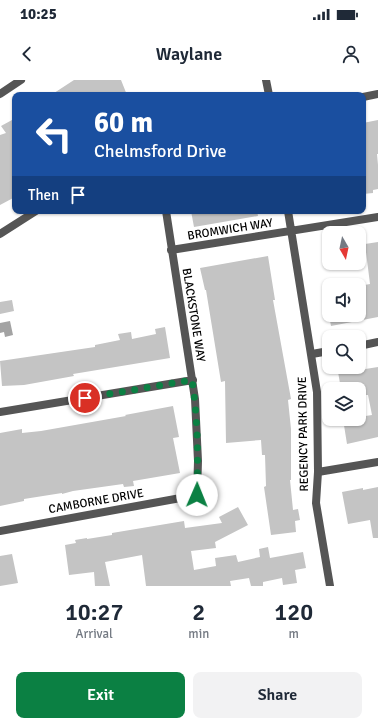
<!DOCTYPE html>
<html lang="en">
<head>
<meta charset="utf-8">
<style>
  :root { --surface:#fff; --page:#f2f2f3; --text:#1f2937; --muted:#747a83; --accent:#0b8043 }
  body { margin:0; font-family:Signika,sans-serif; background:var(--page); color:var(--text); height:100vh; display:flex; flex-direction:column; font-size:15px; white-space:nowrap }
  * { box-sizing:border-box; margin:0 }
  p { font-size:13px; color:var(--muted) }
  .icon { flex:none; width:22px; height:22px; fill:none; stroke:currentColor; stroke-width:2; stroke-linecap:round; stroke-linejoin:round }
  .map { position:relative; height:506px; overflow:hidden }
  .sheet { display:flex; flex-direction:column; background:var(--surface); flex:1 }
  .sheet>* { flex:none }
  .hud { position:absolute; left:12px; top:12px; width:354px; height:122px; border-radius:8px; box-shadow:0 1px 3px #0004; background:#1a4fa0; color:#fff; overflow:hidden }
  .needle { width:26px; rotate:171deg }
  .tools { position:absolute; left:322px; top:146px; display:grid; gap:8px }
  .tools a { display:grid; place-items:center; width:44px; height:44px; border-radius:8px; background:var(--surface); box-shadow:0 1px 3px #0004; font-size:20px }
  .pin { position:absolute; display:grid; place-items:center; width:34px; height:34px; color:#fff; margin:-17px; border:2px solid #fff; border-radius:50%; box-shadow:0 1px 4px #0007 }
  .me { position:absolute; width:44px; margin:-22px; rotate:1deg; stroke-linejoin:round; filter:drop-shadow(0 0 3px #0008) }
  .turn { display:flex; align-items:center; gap:14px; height:84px; padding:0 16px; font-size:18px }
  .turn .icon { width:52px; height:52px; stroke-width:2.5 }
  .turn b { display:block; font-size:28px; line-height:34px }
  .then { display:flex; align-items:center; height:38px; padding:0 16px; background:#0003; gap:8px; font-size:15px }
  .eta { display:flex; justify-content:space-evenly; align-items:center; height:68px; text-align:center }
  .eta b { font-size:24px; font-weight:600; line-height:28px }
  .button { display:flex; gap:8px; margin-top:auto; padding:8px 16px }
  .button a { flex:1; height:46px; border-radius:8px; background:var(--accent); color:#fff; font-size:16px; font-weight:600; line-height:46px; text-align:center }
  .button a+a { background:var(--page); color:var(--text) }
  .status { display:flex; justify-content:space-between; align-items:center; height:28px; padding:0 20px; background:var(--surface); direction:ltr }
  .status svg { height:11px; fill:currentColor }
  header { display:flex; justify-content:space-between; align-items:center; height:52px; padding:0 16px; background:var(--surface); font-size:18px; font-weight:600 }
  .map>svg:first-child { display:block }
  .water { fill:#a3a3a3 }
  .building { fill:#c4c4c4 }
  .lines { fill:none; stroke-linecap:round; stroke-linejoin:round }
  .minor { stroke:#555; stroke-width:8 }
  .route { stroke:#0b8043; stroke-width:7; stroke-dasharray:0 12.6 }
  .labels { text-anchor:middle; stroke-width:3; stroke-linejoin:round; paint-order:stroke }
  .street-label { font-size:12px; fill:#000; stroke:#fff }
</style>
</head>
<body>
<div class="status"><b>10:25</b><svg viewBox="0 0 49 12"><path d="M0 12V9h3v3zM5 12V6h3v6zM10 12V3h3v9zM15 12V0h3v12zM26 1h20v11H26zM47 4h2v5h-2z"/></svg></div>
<header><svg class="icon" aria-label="back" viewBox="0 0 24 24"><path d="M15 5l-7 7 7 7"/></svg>Waylane<svg class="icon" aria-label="person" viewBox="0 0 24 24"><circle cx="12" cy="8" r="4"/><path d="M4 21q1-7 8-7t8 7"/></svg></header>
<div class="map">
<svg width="378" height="506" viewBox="0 0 378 506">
  <rect width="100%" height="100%" fill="#fff"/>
  <path class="water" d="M10,241l3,14 -8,2 -1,-5 -4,1v-10z"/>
  <path class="building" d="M74,0h47l6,15h-76z
    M12,40l3,5v72l-15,8v-70l6,-2 -5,-7z
    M378,40v34h-1l1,11v24l-5,1v3l-10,1v-71z
    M191,131h66l1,5 -64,11z
    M378,162v75l-47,9 -2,-11h30v-29l11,-2 -5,-40z
    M268,176l7,44h-2l18,99 -3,1 3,29v51h-1l3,30 5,-1 2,11 -5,1 1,11 -25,3 -7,-48 2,-1 -1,-31h-3l-1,-15 -35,3 -1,-62 -4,1 -15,-92h-1l-5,-22z
    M12,220l2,11 -14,3v-12z
    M165,247l5,31 -97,16 1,2 -50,9 -22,1 -2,-25 95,-14v-2l25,-5 -2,-6 13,-2 1,7 24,-5 -1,-5z
    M378,287v70l-31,7 -4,-25h16v-2l13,-2 -4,-20h-3l-1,-3 -5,1v-4h-18l-3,-17 20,-4 1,2z
    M173,326l6,31 -6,1 7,35 -47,8 1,5 -10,1 -1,-3 -50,7 -11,3v-1l-38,6v2l-24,5v-73l22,-4v4l19,-2 85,-15 -1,-1z
    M378,407v51h-5l-3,-18 -22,4 -6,-32 21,-4v2z
    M238,427l10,18 -33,17 1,6 -25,3 3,19 22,-4 -1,-8 21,-3 2,7 22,-5 -1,-8 9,-2 2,11 33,-6 3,16 -11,2 2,13 -14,2 -1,-7 -19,4v4h-12l-2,-8 -19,3 1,5h-85l-4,-31 -37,7 5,24h-15l-1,-14 -25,3 -4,-30 11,-2 -1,-3 12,-2v1l25,-4v-2l72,-12 1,7 37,-5 -3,-6z
    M12,474l6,29 -18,3v-30z"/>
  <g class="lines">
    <path class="minor" d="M266,0l3,15
      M0,14l21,-14
      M363,17l15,-3
      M288,131l29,181 1,80 -2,31 14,83
      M0,154l36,-23
      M171,170l207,-33
      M359,266l19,-4
      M312,274l17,-3
      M0,332l193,-32
      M318,392l60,-10
      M0,451l197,-36 1,-34 -3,-62 -29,-188"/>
  </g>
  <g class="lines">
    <path class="route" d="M85,318l107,-18c6,38 6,77 5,115"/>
  </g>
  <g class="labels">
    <g class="street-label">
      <text transform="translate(230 149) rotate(-9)" y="4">BROMWICH WAY</text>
      <text transform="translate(194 235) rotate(81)" y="4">BLACKSTONE WAY</text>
      <text transform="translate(303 354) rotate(-91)" y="4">REGENCY PARK DRIVE</text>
      <text transform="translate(96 421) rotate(-10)" y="4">CAMBORNE DRIVE</text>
    </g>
  </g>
</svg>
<div class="tools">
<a><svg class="needle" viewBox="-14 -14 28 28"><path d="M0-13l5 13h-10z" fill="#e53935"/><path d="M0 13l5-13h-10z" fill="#747a83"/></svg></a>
<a><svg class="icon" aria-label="sound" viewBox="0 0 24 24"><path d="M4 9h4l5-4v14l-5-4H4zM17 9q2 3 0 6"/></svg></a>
<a><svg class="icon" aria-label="search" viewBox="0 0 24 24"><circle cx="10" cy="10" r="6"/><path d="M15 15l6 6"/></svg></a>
<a><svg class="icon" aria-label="layers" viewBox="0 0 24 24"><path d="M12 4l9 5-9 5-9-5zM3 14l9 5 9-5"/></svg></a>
</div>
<div class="pin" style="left:85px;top:318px;background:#d93025"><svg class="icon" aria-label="arrive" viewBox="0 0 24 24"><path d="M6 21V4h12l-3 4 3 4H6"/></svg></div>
<svg class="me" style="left:197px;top:415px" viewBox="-20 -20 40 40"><circle r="19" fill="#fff"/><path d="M0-13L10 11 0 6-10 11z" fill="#0b8043"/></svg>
<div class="hud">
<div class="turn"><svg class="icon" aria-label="left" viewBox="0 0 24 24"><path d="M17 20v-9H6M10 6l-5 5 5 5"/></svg><div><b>60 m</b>Chelmsford Drive</div></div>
<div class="then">Then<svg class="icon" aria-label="arrive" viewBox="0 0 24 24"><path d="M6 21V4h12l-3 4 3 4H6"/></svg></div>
</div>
</div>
<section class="sheet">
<div class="eta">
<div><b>10:27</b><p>Arrival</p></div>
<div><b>2</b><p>min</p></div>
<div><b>120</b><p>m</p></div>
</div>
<div class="button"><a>Exit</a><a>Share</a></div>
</section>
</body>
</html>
